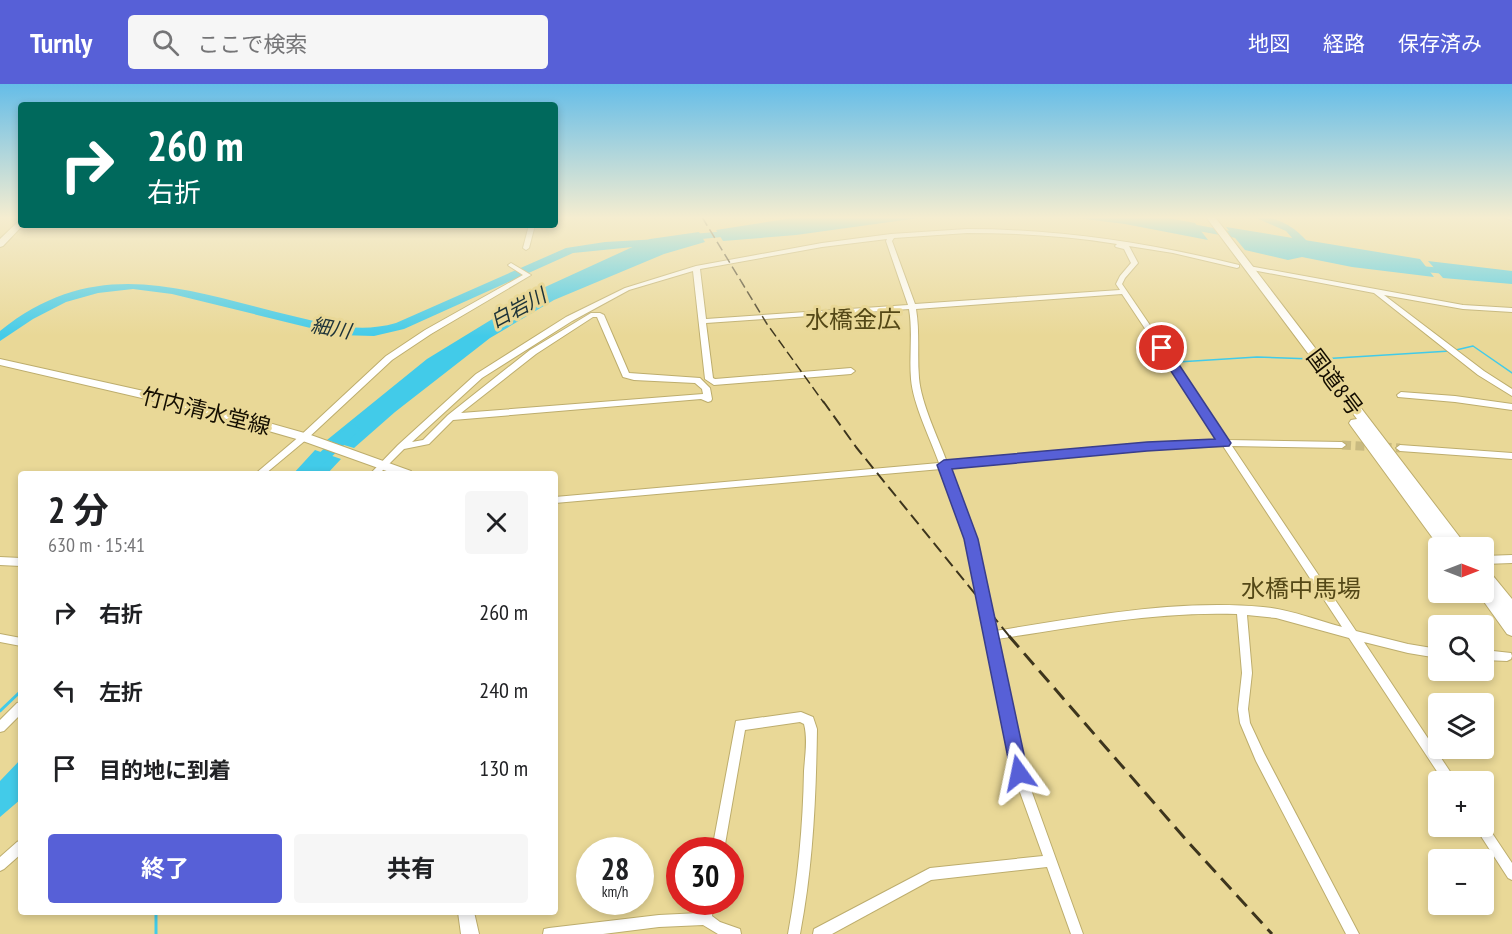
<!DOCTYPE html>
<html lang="ja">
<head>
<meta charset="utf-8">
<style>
  :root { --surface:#fff; --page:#f6f6f6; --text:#202124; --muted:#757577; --accent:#5760d7 }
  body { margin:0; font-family:"PT Sans Narrow","Noto Sans JP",sans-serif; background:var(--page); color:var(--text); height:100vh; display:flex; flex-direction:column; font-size:22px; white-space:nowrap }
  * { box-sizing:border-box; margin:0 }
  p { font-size:20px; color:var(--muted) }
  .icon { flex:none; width:33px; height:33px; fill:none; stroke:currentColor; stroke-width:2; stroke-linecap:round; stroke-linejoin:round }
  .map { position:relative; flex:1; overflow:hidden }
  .side { position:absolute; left:18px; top:387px; width:540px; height:444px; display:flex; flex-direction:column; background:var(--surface); border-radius:6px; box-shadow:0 3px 9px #0003 }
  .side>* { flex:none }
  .top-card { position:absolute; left:18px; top:18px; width:540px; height:126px; border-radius:6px; box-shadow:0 3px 9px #0003; background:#00695c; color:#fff; overflow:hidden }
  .needle { width:39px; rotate:90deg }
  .tools { position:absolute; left:1428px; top:453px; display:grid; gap:12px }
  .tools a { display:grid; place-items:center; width:66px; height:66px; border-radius:6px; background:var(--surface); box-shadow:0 3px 9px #0003; font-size:30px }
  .speed { position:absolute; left:576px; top:753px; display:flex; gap:12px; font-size:30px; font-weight:700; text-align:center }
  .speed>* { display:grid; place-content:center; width:78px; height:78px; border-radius:50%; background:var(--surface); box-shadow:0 3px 9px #0003; line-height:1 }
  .speed small { font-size:15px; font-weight:400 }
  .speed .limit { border:9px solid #d22; background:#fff; color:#111 }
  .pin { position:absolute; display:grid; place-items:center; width:51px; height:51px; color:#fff; margin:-26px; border:3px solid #fff; border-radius:50%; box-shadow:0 2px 6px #0007 }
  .me { position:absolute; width:66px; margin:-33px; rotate:348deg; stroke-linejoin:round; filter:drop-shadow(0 0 4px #0008) }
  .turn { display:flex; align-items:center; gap:21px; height:126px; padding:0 30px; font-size:27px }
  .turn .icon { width:78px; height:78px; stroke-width:2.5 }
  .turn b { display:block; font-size:42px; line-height:51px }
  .round { display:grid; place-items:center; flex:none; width:63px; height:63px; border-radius:6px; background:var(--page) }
  .overview { display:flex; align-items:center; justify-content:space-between; height:102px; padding:0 30px }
  h1 { font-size:36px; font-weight:700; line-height:45px }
  .primary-button { display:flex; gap:12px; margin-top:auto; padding:12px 30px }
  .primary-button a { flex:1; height:69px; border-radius:6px; background:var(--accent); color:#fff; font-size:24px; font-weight:700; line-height:69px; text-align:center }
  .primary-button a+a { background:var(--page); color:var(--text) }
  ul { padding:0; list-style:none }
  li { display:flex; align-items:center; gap:18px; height:78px; padding:0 30px }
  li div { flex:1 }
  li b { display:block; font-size:22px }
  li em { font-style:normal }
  header { display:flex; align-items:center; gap:36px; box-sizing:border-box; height:84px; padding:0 30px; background:var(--accent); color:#fff }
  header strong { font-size:28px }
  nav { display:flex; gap:33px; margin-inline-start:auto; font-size:21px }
  .search { width:420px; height:54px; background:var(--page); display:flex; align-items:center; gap:15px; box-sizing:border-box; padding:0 21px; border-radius:6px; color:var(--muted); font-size:22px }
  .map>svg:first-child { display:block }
  .water { fill:#42cbe9 }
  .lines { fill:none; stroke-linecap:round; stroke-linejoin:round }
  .stream-far1 { stroke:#42cbe9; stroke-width:1.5 }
  .stream { stroke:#42cbe9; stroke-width:3 }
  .river { fill:#42cbe9; fill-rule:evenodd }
  .minor-tunnel { stroke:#c9ba80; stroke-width:9; stroke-dasharray:9 4.5; stroke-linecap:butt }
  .minor-casing { stroke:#bdad6d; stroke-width:2 }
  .major-casing { stroke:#bdad6d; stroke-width:2 }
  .highway-casing { stroke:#bdad6d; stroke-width:2 }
  .minor { fill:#fff; fill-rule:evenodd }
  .major { fill:#fff; fill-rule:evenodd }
  .highway { fill:#fff; fill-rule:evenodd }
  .rail-far2 { stroke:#3d351d; stroke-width:1.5; stroke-dasharray:10 4.5; stroke-linecap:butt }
  .rail-far1 { stroke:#3d351d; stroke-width:2; stroke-dasharray:12 6; stroke-linecap:butt }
  .rail { stroke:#3d351d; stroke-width:3; stroke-dasharray:15 8; stroke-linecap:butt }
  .route { fill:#5760d7; stroke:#393e8c; stroke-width:1.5 }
  .labels { text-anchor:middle; stroke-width:6; stroke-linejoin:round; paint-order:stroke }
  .far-water-label { font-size:20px; font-style:italic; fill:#1c3238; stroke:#e9d897 }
  .street-label { font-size:22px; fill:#140e00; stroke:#e9d897 }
  .neighbourhood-label { font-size:24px; fill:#544817; stroke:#e9d897 }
</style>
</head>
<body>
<header>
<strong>Turnly</strong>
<div class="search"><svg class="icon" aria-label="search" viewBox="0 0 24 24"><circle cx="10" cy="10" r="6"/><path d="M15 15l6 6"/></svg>ここで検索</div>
<nav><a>地図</a><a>経路</a><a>保存済み</a></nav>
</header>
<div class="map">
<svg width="1512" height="850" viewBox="0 0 1512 850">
  <rect width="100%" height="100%" fill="#e9d897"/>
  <path class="water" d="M798,133h128l-130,18 -73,6 -7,-11z
    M1069,133h94l32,6 13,17 -83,-16z
    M1226,143l194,32 14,18 -82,-10 -50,-10 -14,3 -43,-10z
    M699,148l6,10 -41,12 -110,46 -64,38 -95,74 -41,36 -27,-8 100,-81 116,-71 107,-49z
    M1428,177l84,10v13l-69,-6z
    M315,366l26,9 -14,15h-34z
    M21,675v40l-21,18v-36z"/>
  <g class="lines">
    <path class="stream-far1" d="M1456,266l17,-4 39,27
      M1321,275l129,-8
      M1178,278l79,-5 56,2"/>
    <path class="stream" d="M0,627l21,-20
      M156,828v22"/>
    <path class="river" d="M1254,133c25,-2 44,12 59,31l-2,2h-8l-17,-19z
      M1181,138l71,13 5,3 -5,3 -75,-14v-4z
      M738,146l4,1v4l-61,6 -5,-3 5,-3z
      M659,155l4,1v4l-90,9 -169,76 -30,7 -35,-1 -167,-41 -39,-5 -35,4 -32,9 -33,17 -33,22v-10c99,-80 189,-39 297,-14 34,8 64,16 99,6l170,-75 39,-6z
      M1408,181l48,4 6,3 -6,3 -52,-5 -2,-2z
      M353,340l7,5 -2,3 -45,42h-16l51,-48z"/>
    <path class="minor-tunnel" d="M1342,361l58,3"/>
    <g class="minor-casing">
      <path id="minor" d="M1506,133h6v4z
        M529,141h6l-6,23 -3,2 -3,-2z
        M967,145c92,0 183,14 272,36v2l-2,1 -64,-15 -44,-7 9,17 -13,15 -3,6 106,156 114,2 4,3 -4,3 -110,-2 124,185 52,13 30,5v9l-30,-5 -44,-11 93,140h-13l-95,-144 -73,-20 -29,-3 5,58 -4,36 2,14 14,30 95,181h-13l-90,-173 -16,-38 -2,-14 4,-36 -5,-59c-80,-3 -161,13 -240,25l28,134 58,161h-12l-24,-67 -116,13 -99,54h-19l1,-5 116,-61 113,-12 -30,-83 -47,-234 -25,-70 -386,34v-6l384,-34c-9,-25 -26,-59 -28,-84 -2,-24 2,-47 -2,-70l-203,14 7,55 2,1 136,-11 4,3 -4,3 -137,11 -9,-6 -12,-108 -64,19 -57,31 -90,57 -70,64 11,-2 25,-25 82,-65 61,-37h9l4,2 25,58 71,5 10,10 2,11 -1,2 -3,1 -7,-3 -248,21 -24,24 -25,5 -25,25h-9l28,-29 78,-71 90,-57 59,-29 71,-22 126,-23 69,-9zM967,149c50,0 101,3 150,11l-2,2 1,1 8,2 7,14 -11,13 -4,8 4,6 -205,14 -23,-63 2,-3zM887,155l-1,2 22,64 -202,14 -6,-50 122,-22zM1122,210l97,146 -72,4 -200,18c-9,-24 -26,-59 -28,-84 -2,-23 1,-46 -3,-69zM593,233h4l26,60 11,3 61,3 7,6 1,5 -242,19 75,-59zM1223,362l119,181c-26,-7 -53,-18 -79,-20 -88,-8 -181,10 -268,24l-19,-92 -27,-71 198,-18z
        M511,179l20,12 -100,59 -39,26 -85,79 -42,35h-10l46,-39 85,-79 39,-26 98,-55 -14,-9 -1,-1z
        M1249,182l214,39 49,3v4l-49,-3 -79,-14 100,76 28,18v7l-34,-21 -104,-82 -127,-24v-2z
        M1401,308l54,4 57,8v6l-57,-8 -57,-5 -1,-2z
        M1400,361l112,8v6l-112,-8 -4,-3z
        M1512,471v8l-28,1v-8z
        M0,473l21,1v8l-21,-1z
        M0,550l21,4v8l-21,-4z
        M1484,566l27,3 1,3 -1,3 -4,2 -23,-1z
        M21,618v12l-17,17 -4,1v-12l17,-17z
        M801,628l12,5 4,12c-1,69 -4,137 -17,205h-12c10,-54 15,-108 16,-163 1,-15 4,-32 0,-47l-4,-2 -55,8 -21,120h-12l24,-129z
        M1484,737l28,42v17l-4,-2 -31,-48 -2,-4h9z
        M21,756v14l-17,15 -4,2v-14l17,-15z
        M702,818h12l-2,14 8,6 20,7 1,5h-23l-15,-9 -44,2 -56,7h-60l1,-5 5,-1 110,-13 41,-2z"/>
    </g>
    <g class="major-casing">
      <path id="major" d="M21,135v6h2l-20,21 -3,1v-8z
        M0,275l202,45 106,30 103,37 2,3h-18l-95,-34 -98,-28 -202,-47z
        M458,828h16l5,22h-18z"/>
    </g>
    <g class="highway-casing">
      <path id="highway" d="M1206,133h9l253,331h-28l-89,-122 -2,-3 2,-3 6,-1z
        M1484,485l5,2 23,28v37l-5,-2 -30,-42h7z"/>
    </g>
    <use href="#minor" class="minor"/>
    <use href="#major" class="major"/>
    <use href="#highway" class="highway"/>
    <path class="rail-far2" d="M702,133l65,107 57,79"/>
    <path class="rail-far1" d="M823,317l33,46 154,190"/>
    <path class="rail" d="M1009,552l179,206 84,92"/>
  </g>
  <linearGradient id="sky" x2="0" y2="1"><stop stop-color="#65bde8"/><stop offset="0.53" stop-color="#f5edd0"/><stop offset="1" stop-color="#f5edd0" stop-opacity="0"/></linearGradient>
  <rect width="1512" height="252" fill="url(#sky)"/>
  <path class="route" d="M1162,260l4,1 63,95 2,3 -2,3 -82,5 -195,18 26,70 50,234 -3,6 -6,3 -6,-3 -2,-6 -47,-234 -27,-74 7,-5 203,-18 68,-3 -59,-91z"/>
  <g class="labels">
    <g class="far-water-label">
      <text transform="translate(518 224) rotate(-28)" y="7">白岩川</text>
      <text transform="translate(331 244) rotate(10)" y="7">細川</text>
    </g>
    <g class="street-label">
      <text transform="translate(1335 298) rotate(53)" y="8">国道8号</text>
      <text transform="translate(206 327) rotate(14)" y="8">竹内清水堂線</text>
    </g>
    <g class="neighbourhood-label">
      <text x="853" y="244">水橋金広</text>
      <text x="1301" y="513">水橋中馬場</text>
    </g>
  </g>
</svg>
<div class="tools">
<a><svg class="needle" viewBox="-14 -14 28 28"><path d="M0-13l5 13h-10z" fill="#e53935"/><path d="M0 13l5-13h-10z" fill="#757577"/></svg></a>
<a><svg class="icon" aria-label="search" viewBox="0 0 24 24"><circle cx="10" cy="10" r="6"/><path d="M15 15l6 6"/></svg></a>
<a><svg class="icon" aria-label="layers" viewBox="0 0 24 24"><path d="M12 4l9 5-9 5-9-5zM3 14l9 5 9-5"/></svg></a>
<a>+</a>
<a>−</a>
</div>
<div class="speed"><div>28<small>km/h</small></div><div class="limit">30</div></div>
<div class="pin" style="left:1162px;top:264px;background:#d93025"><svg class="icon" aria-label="arrive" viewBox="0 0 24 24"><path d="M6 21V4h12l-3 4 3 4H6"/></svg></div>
<svg class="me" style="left:1019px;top:689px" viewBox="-20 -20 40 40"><path d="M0-17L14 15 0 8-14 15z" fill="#5760d7" stroke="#fff" stroke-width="4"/></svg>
<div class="top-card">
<div class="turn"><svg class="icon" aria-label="right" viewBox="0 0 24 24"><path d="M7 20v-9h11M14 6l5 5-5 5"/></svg><div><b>260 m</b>右折</div></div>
</div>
<section class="side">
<div class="overview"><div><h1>2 分</h1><p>630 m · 15:41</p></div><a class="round"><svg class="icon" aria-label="close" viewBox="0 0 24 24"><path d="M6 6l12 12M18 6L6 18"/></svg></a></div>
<ul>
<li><svg class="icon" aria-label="right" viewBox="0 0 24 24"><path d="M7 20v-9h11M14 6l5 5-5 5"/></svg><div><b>右折</b></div><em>260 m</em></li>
<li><svg class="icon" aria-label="left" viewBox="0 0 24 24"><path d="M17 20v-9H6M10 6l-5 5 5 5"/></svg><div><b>左折</b></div><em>240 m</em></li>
<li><svg class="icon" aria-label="arrive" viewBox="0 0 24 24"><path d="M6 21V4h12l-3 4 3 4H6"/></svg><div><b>目的地に到着</b></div><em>130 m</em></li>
</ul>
<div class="primary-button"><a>終了</a><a>共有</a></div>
</section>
</div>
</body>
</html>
